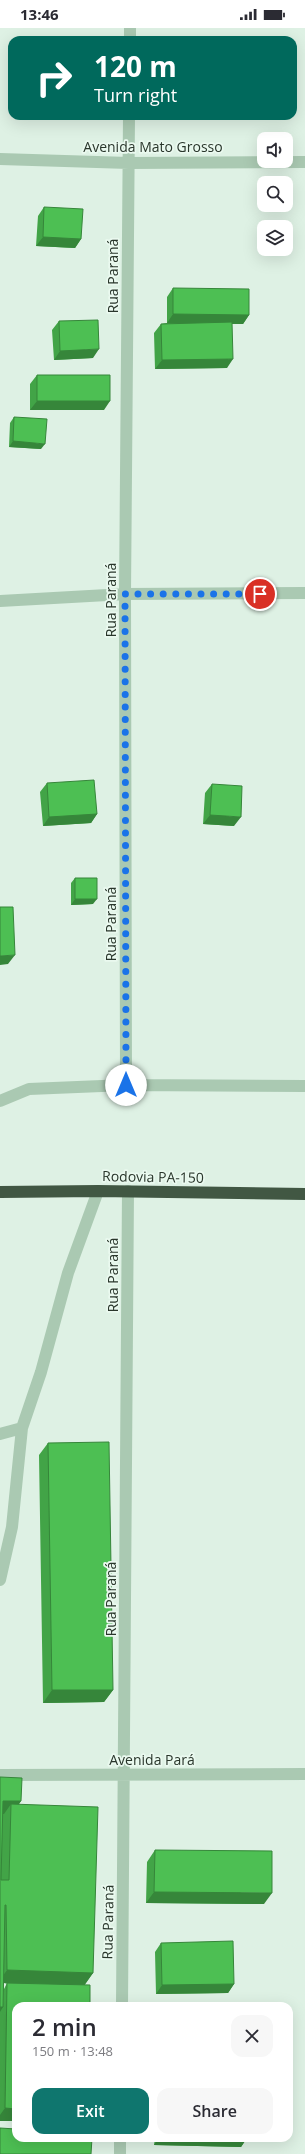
<!DOCTYPE html>
<html lang="en">
<head>
<meta charset="utf-8">
<style>
  :root { --surface:#fff; --page:#f7f7f7; --text:#2b2b33; --muted:#7c7c81; --accent:#0f766e }
  body { margin:0; font-family:"Open Sans",sans-serif; background:var(--page); color:var(--text); height:100vh; display:flex; flex-direction:column; font-size:15px; white-space:nowrap }
  * { box-sizing:border-box; margin:0 }
  p { font-size:13px; color:var(--muted) }
  .icon { flex:none; width:22px; height:22px; fill:none; stroke:currentColor; stroke-width:2; stroke-linecap:round; stroke-linejoin:round }
  .map { position:relative; flex:1; overflow:hidden }
  .side { position:absolute; left:12px; top:1974px; width:281px; height:140px; display:flex; flex-direction:column; background:var(--surface); border-radius:12px; box-shadow:0 4px 16px #0002 }
  .side>* { flex:none }
  .guide { position:absolute; left:8px; top:8px; width:289px; height:84px; border-radius:12px; box-shadow:0 4px 16px #0002; background:#00695c; color:#fff; overflow:hidden }
  .tools { position:absolute; left:257px; top:104px; display:grid; gap:8px }
  .tools a { display:grid; place-items:center; width:36px; height:36px; border-radius:8px; background:var(--surface); box-shadow:0 4px 16px #0002; font-size:20px }
  .pin { position:absolute; display:grid; place-items:center; width:34px; height:34px; color:#fff; margin:-17px; border:2px solid #fff; border-radius:50%; box-shadow:0 1px 4px #0007 }
  .me { position:absolute; width:44px; margin:-22px; rotate:0deg; stroke-linejoin:round; filter:drop-shadow(0 0 3px #0008) }
  .turn { display:flex; align-items:center; gap:14px; height:84px; padding:0 20px; font-size:18px }
  .turn .icon { width:52px; height:52px; stroke-width:2.5 }
  .turn b { display:block; font-size:28px; line-height:34px }
  .round { display:grid; place-items:center; flex:none; width:42px; height:42px; border-radius:12px; background:var(--page) }
  .summary { display:flex; align-items:center; justify-content:space-between; height:68px; padding:0 20px }
  h1 { font-size:24px; font-weight:600; line-height:30px }
  .action { display:flex; gap:8px; margin-top:auto; padding:8px 20px }
  .action a { flex:1; height:46px; border-radius:12px; background:var(--accent); color:#fff; font-size:16px; font-weight:600; line-height:46px; text-align:center }
  .action a+a { background:var(--page); color:var(--text) }
  .status { display:flex; justify-content:space-between; align-items:center; height:28px; padding:0 20px; background:var(--surface); direction:ltr }
  .status svg { height:11px; fill:currentColor }
  .map>svg:first-child { display:block }
  .lines { fill:none; stroke-linecap:round; stroke-linejoin:round }
  .lane { stroke:#aac9b2; stroke-width:12 }
  .street { stroke:#aac9b2; stroke-width:12 }
  .highway { stroke:#415743; stroke-width:12 }
  .wall { fill:#42a447; fill-rule:evenodd }
  .shaded-wall { fill:#36863a }
  .building { fill:#4dbf53; stroke:#36863a }
  .route { stroke:#1a73e8; stroke-width:7; stroke-dasharray:0 12.6 }
  .labels { text-anchor:middle; stroke-width:3.5; stroke-linejoin:round; paint-order:stroke }
  .street-label { font-size:14px; fill:#29362b; stroke:#eaf9ef }
</style>
</head>
<body>
<div class="status"><b>13:46</b><svg viewBox="0 0 49 12"><path d="M0 12V9h3v3zM5 12V6h3v6zM10 12V3h3v9zM15 12V0h3v12zM26 1h20v11H26zM47 4h2v5h-2z"/></svg></div>
<div class="map">
<svg width="305" height="2126" viewBox="0 0 305 2126">
  <rect width="100%" height="100%" fill="#def1e4"/>
  <g class="lines">
    <path class="lane" d="M0,1406l22,-6
      M0,1552l12,-53 10,-99 19,-56 27,-99 30,-82"/>
    <path class="street" d="M130,12v-12
      M0,131l129,4 176,-1
      M0,573l125,-7 180,-1
      M126,1057l-1,-491 4,-478
      M0,1073l29,-12 97,-4 179,1
      M0,1747l305,-1
      M122,1978l6,-815
      M120,2126v-16"/>
    <path class="highway" d="M0,1164l98,-1 207,3"/>
  </g>
  <path class="wall" d="M165,88h27l-2,4h-25z
    M44,179l37,32 -6,9 -39,-2 2,-30z
    M173,260l76,27 -6,9h-11l-5,44 -72,1 -1,-36 7,-9 6,-1v-26z
    M59,293l34,37 -39,2 -2,-30z
    M37,347l67,35h-74v-26z
    M14,389l27,32 -32,-2 1,-24z
    M47,755l50,31 -6,9 -48,3 -3,-34z
    M212,756l22,42 -31,-2 2,-31z
    M75,850l18,26 -22,1v-22z
    M48,1415l65,247 -9,12 -61,1 -4,-248z
    M0,1749l21,24 -2,3 74,169 -9,12 -68,136h-16zM4,1955l37,1 -34,-1 -3,6z
    M155,1822l109,54 -118,-1 1,-41z
    M161,1915l73,41 -6,9 -72,1 -1,-42z
    M155,2110h92l-6,9 -87,-2z"/>
  <path class="shaded-wall" d="M169,88h23l-2,4h-25z
    M43,209l38,2 -6,9 -39,-2z
    M173,286l76,1 -6,9 -76,-1z
    M99,321l-6,9 -39,2 6,-9z
    M233,331l-6,9 -72,1 7,-9z
    M37,373h73l-6,9h-74z
    M13,413l32,3 -4,5 -32,-2z
    M97,786l-6,9 -48,3 6,-9z
    M210,787l31,2 -7,9 -31,-2z
    M75,871h22l-4,5 -22,1z
    M15,927l-7,9 -8,1v-9z
    M52,1662h61l-9,12 -61,1z
    M3,1773h18l-9,13 -1,-10 -7,10h-4z
    M154,1864l118,1 -8,11 -118,-1z
    M7,1942l86,3 -9,13 -84,-3v-3z
    M234,1956l-6,9 -72,1 6,-9z
    M0,1979h3l-3,5z
    M5,2080l11,1v12h-16v-6z
    M159,2110h88l-6,9 -87,-2z"/>
  <path class="building" d="M44,179l39,2 -2,30 -38,-2z
    M173,260l76,1v26l-76,-1z
    M98,292l1,29 -39,2 -1,-30z
    M232,294l1,37 -71,1 -1,-36z
    M37,347h73v26h-73z
    M14,389l33,2 -2,25 -32,-3z
    M94,752l3,34 -48,3 -2,-34z
    M212,756l30,2 -1,31 -31,-2z
    M75,850h22v21h-22z
    M0,879h13l2,48 -15,1z
    M109,1414l4,248h-61l-4,-247z
    M0,1749l22,1 -1,23h-18l-2,79h8l2,-76 87,3 -5,166 -86,-3 -1,-65h-1l-2,102h-3z
    M155,1822l117,1v42l-118,-1z
    M233,1913l1,43 -72,1 -1,-42z
    M7,1955l83,2v21h-74v103l-11,-1z
    M0,2100l16,1v9h76l-1,16h-91z"/>
  <g class="lines">
    <path class="route" d="M126,1057l-1,-491h135"/>
  </g>
  <g class="labels">
    <g class="street-label">
      <text x="153" y="124">Avenida Mato Grosso</text>
      <text transform="translate(113 248) rotate(-90)" y="5">Rua Paraná</text>
      <text transform="translate(111 572) rotate(-90)" y="5">Rua Paraná</text>
      <text transform="translate(111 896) rotate(-90)" y="5">Rua Paraná</text>
      <text transform="translate(153 1149) rotate(1)" y="5">Rodovia PA-150</text>
      <text transform="translate(113 1247) rotate(-90)" y="5">Rua Paraná</text>
      <text transform="translate(111 1571) rotate(-90)" y="5">Rua Paraná</text>
      <text x="152" y="1737">Avenida Pará</text>
      <text transform="translate(108 1894) rotate(-89)" y="5">Rua Paraná</text>
    </g>
  </g>
</svg>
<div class="tools">
<a><svg class="icon" aria-label="sound" viewBox="0 0 24 24"><path d="M4 9h4l5-4v14l-5-4H4zM17 9q2 3 0 6"/></svg></a>
<a><svg class="icon" aria-label="search" viewBox="0 0 24 24"><circle cx="10" cy="10" r="6"/><path d="M15 15l6 6"/></svg></a>
<a><svg class="icon" aria-label="layers" viewBox="0 0 24 24"><path d="M12 4l9 5-9 5-9-5zM3 14l9 5 9-5"/></svg></a>
</div>
<div class="pin" style="left:260px;top:566px;background:#d93025"><svg class="icon" aria-label="arrive" viewBox="0 0 24 24"><path d="M6 21V4h12l-3 4 3 4H6"/></svg></div>
<svg class="me" style="left:126px;top:1057px" viewBox="-20 -20 40 40"><circle r="19" fill="#fff"/><path d="M0-13L10 11 0 6-10 11z" fill="#1a73e8"/></svg>
<div class="guide">
<div class="turn"><svg class="icon" aria-label="right" viewBox="0 0 24 24"><path d="M7 20v-9h11M14 6l5 5-5 5"/></svg><div><b>120 m</b>Turn right</div></div>
</div>
<section class="side">
<div class="summary"><div><h1>2 min</h1><p>150 m · 13:48</p></div><a class="round"><svg class="icon" aria-label="close" viewBox="0 0 24 24"><path d="M6 6l12 12M18 6L6 18"/></svg></a></div>
<div class="action"><a>Exit</a><a>Share</a></div>
</section>
</div>
</body>
</html>
